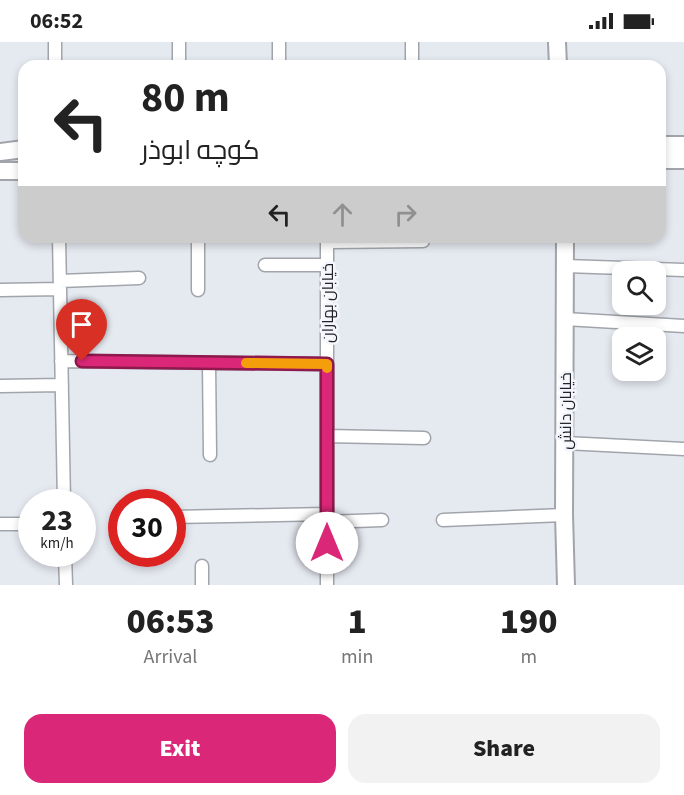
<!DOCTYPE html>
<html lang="en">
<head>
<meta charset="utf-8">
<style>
  :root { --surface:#fff; --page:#f2f2f2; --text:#222; --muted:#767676; --accent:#db2777 }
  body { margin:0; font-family:"Source Sans 3",Cairo,sans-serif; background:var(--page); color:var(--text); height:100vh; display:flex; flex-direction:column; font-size:22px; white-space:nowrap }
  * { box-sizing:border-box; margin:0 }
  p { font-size:20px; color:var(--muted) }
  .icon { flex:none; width:33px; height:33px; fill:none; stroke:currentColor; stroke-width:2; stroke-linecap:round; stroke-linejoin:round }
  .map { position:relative; height:543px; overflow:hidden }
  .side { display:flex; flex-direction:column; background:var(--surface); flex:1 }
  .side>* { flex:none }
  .hud { position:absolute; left:18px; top:18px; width:648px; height:183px; border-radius:18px; box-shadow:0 3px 9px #0003; background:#fff; color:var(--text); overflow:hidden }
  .controls { position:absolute; left:612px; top:219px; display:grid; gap:12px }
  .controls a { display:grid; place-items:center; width:54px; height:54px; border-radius:12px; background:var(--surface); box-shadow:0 3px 9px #0003; font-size:30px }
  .speed { position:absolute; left:18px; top:447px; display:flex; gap:12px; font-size:30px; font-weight:700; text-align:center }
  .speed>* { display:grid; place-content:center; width:78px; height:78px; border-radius:50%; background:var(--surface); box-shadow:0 3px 9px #0003; line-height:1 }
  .speed small { font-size:15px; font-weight:400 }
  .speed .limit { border:9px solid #d22; background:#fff; color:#111 }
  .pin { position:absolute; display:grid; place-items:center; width:51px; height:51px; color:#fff; margin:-62px -26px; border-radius:50% 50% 50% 0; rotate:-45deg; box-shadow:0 0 6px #0007 }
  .pin .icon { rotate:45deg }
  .me { position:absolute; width:66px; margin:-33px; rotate:0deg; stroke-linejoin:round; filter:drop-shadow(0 0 4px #0008) }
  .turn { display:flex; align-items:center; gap:21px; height:126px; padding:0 24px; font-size:27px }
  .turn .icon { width:78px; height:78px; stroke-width:2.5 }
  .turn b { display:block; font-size:42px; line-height:51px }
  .lanes { display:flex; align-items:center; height:57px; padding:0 24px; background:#0003; justify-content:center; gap:30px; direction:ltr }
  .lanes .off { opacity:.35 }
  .eta { display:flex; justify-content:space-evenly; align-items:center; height:102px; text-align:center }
  .eta b { font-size:36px; font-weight:800; line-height:42px }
  .primary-button { display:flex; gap:12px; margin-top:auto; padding:12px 24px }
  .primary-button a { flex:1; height:69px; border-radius:18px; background:var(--accent); color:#fff; font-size:24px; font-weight:800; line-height:69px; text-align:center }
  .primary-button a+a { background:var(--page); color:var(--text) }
  .status { display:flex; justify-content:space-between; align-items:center; height:42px; padding:0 30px; background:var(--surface); direction:ltr }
  .status svg { height:16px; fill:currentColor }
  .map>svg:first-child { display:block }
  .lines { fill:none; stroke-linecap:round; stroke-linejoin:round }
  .street-casing { stroke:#a1a5ab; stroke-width:15 }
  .secondary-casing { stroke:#a1a5ab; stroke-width:20 }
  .street { stroke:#fff; stroke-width:12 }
  .secondary { stroke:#fff; stroke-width:16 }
  .route-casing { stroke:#8e194d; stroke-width:15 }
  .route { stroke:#db2777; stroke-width:10 }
  .slow { stroke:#f59e0b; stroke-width:10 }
  .labels { text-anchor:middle; stroke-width:5; stroke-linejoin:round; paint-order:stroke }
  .street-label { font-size:16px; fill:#222326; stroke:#f3f7fd }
</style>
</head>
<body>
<div class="status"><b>06:52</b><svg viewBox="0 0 49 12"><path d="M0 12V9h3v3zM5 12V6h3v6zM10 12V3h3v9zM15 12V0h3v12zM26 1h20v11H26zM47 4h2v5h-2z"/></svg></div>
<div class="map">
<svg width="684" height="543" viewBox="0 0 684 543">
  <rect width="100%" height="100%" fill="#e5e9f0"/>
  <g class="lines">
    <g class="street-casing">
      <path id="street" d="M55,0v24
        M279,0v24
        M412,0v24
        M179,24v-24
        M59,195l5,265
        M327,195v348
        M327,200l96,-1
        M265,223h62
        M565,224l119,4
        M60,239l79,-3
        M0,248l60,-1
        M198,248v-53
        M565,277l119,7
        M61,319l266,3
        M209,321l1,92
        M0,344l62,-1
        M327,394l97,2
        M565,401l119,6
        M172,475l155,-3
        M443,478l121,-5
        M327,480l55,-2
        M0,482h32
        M65,512l1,31
        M202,543v-19"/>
    </g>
    <g class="secondary-casing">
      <path id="secondary" d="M557,0l1,24
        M660,103h24
        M0,110l24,-3
        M660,118h24
        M0,129h24
        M565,195l-1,278 2,70"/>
    </g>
    <use href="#street" class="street"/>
    <use href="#secondary" class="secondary"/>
  </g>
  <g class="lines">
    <g class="route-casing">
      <path id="route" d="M82,319l245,3v179"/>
    </g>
    <use href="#route" class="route"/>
    <path class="slow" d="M246,321l81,1v4"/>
  </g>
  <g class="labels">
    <g class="street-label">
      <text transform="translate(327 261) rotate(-90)" y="6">خیابان بهاران</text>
      <text transform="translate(565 369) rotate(-90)" y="6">خیابان دانش</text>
    </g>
  </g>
</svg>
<div class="controls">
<a><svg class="icon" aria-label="search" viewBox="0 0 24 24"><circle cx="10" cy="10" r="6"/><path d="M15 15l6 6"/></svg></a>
<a><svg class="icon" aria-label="layers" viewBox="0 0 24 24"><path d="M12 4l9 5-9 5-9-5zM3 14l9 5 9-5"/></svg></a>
</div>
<div class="speed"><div>23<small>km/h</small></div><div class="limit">30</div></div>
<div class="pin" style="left:82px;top:319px;background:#d93025"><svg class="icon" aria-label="arrive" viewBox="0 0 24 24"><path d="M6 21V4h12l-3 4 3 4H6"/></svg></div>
<svg class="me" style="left:327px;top:501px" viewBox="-20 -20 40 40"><circle r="19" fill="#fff"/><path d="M0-13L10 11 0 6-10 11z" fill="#db2777"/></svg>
<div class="hud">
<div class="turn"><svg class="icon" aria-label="left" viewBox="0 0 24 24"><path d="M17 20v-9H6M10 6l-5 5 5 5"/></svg><div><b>80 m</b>کوچه ابوذر</div></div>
<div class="lanes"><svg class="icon" aria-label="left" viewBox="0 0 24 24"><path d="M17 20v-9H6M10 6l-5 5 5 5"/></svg><svg class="icon off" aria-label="ahead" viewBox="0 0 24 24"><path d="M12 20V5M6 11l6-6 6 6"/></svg><svg class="icon off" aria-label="right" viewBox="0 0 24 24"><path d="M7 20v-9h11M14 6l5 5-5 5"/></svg></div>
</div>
</div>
<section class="side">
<div class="eta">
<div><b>06:53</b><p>Arrival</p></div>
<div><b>1</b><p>min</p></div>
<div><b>190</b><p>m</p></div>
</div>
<div class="primary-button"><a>Exit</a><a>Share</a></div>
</section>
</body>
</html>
